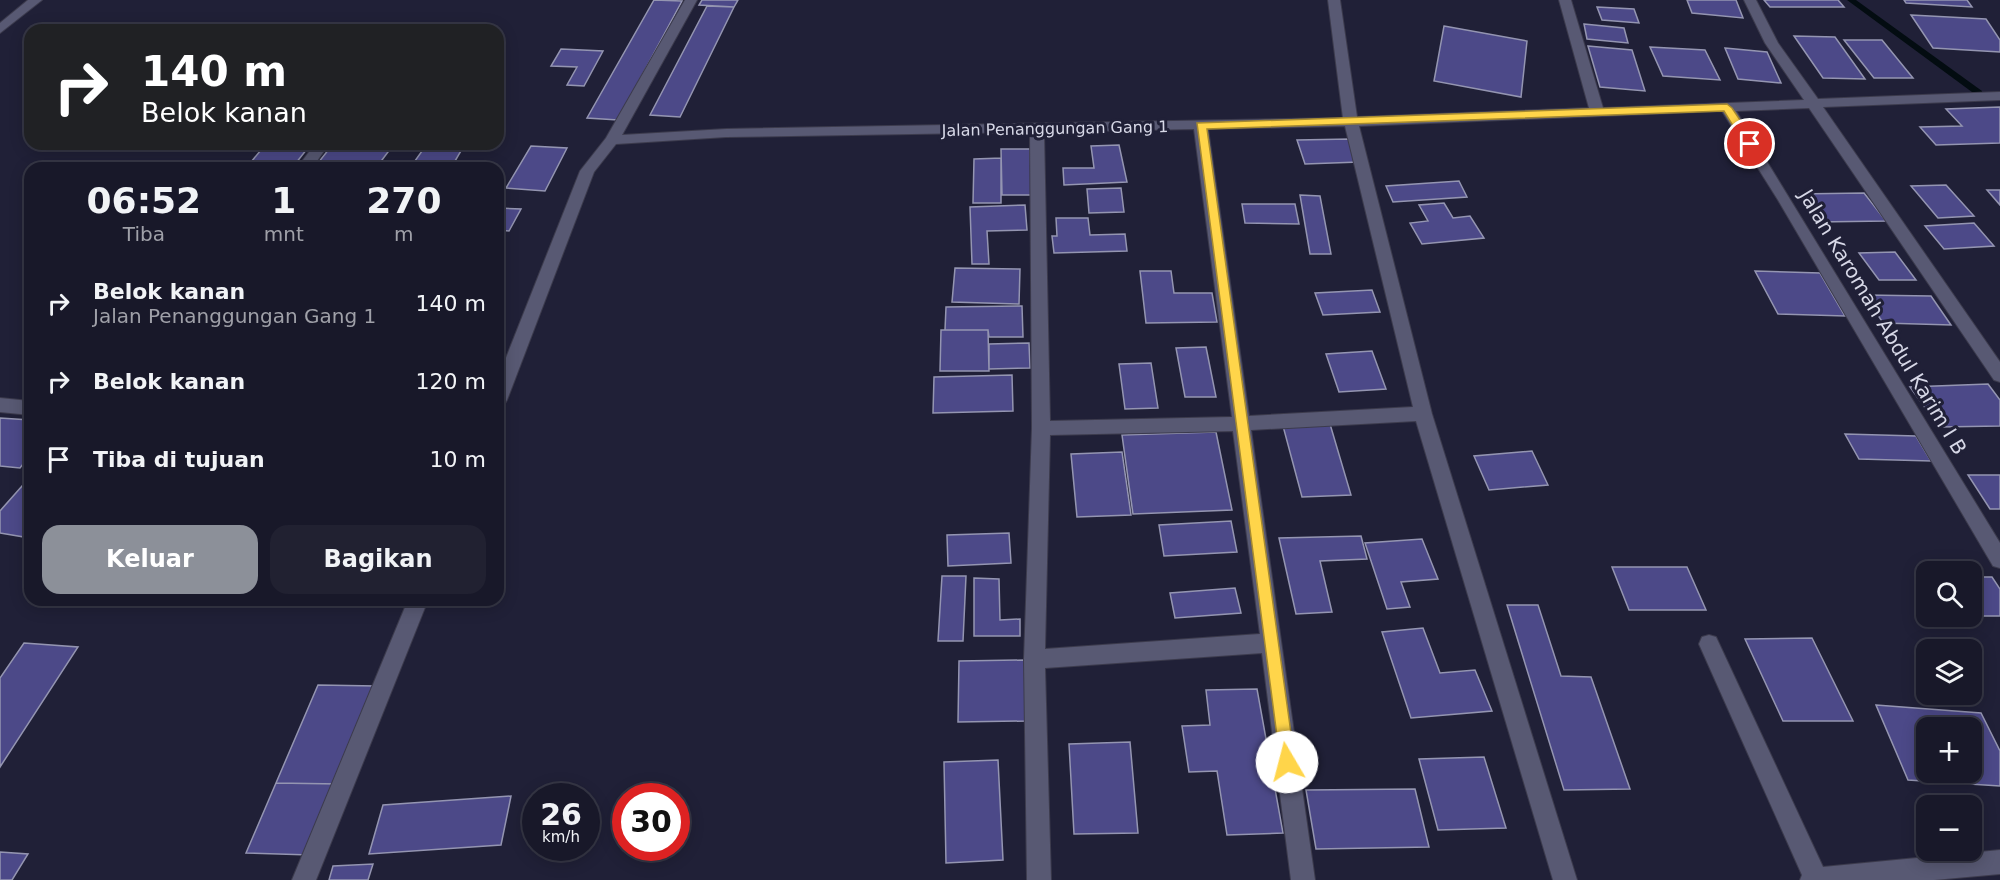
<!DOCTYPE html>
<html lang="id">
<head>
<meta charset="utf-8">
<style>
  :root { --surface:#181829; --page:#212131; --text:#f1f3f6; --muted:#9fa0a8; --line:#363746; --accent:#8c9099 }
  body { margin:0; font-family:"DejaVu Sans",sans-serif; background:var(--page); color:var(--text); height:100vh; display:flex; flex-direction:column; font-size:22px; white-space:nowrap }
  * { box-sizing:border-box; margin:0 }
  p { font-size:20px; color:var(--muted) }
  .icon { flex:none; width:33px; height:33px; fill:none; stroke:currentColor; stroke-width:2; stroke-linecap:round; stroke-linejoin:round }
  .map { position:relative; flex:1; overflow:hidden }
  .side { position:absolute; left:24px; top:162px; width:480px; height:444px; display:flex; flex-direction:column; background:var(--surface); border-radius:18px; box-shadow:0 3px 15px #0003,0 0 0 2px var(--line) }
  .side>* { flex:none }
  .banner { position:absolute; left:24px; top:24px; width:480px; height:126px; border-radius:18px; box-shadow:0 3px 15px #0003,0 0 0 2px var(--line); background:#202124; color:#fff; overflow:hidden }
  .fabs { position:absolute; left:1916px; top:561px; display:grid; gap:12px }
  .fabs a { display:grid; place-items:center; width:66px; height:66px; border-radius:12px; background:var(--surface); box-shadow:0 3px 15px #0003,0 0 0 2px var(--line); font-size:30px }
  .speed { position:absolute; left:522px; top:783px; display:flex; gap:12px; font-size:30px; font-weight:700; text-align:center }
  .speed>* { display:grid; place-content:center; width:78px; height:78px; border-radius:50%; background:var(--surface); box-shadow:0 3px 15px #0003,0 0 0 2px var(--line); line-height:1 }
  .speed small { font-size:15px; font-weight:400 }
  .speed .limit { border:9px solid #d22; background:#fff; color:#111 }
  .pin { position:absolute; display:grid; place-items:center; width:51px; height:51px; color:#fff; margin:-26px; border:3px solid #fff; border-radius:50%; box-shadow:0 2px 6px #0007 }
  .me { position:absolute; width:66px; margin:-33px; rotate:352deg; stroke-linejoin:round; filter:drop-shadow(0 0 4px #0008) }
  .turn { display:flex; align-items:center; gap:21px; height:126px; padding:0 18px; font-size:27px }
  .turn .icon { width:78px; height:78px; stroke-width:2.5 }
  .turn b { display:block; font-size:42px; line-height:51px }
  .eta { display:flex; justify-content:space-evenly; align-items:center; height:102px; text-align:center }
  .eta b { font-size:36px; font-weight:700; line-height:42px }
  .primary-button { display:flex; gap:12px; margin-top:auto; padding:12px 18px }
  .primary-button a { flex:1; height:69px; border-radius:18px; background:var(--accent); color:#fff; font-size:24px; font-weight:700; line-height:69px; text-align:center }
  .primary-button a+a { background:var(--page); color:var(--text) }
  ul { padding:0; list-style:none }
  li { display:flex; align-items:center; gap:18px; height:78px; padding:0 18px }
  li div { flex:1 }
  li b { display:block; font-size:22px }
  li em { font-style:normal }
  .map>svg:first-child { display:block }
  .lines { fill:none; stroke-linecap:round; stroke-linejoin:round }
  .stream { fill:#030c11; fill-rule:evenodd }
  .building { fill:#4c4988; stroke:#9495b1; stroke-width:1.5; fill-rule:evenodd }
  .minor-casing { stroke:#3c3b4d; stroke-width:2 }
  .minor { fill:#585973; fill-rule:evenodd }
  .route { fill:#ffd54a; stroke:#a68a30; stroke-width:1.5 }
  .labels { text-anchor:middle; stroke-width:6; stroke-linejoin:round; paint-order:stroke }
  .far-street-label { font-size:16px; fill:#d7d8e7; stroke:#202037 }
  .street-label { font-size:20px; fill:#d7d8e7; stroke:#202037 }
</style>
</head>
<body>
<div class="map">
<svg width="2000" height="880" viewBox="0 0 2000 880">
  <rect width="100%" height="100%" fill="#202037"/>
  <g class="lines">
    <path class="stream" d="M1847,0h9l126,91v4h-6z"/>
  </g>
  <path class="building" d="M654,0l28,1 -64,119 -31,-2z
    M702,0h36l-4,7 -35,-2z
    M1687,0h49l7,18 -51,-5z
    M1764,0h74l6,7h-74z
    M1904,0h63l5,7 -66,-4z
    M707,6l27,1 -54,110 -30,-2z
    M1597,7l37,2 5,14 -37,-3z
    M1911,15l75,4 14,21v12l-67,-4z
    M1584,24l40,4 4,15 -41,-4z
    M1444,26l83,15 -6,56 -87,-16z
    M1794,36l41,1 30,42 -42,-1z
    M1844,40h38l31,38h-39z
    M1588,46l44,4 13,41 -45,-4z
    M1650,47l55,3 15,30 -57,-4z
    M1725,48l42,4 14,31 -43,-4z
    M561,49l42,2 -19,35 -17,-1 10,-18 -26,-1z
    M2000,107v36l-64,2 -16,-18 42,-1 -16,-17z
    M1350,139l9,23 -54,2 -8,-24z
    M266,144h45l-19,24h-46z
    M333,144h61l-18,24h-62z
    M427,144h38l-14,24 -39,-3z
    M1119,145l8,37 -63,3 -1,-17h31l-3,-22z
    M531,146l36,2 -22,43 -39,-3z
    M1001,149h29l2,46h-30z
    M1001,158v45h-28l1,-44z
    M1459,181l8,16 -74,5 -7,-16z
    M1946,185l28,31 -36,2 -27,-32z
    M1121,188l3,24 -35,1 -2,-24z
    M1987,190h13v15z
    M1864,193l22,28 -69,1 -20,-28z
    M1300,195l20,1 11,58h-21z
    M1444,203l9,15 17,-2 14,22 -62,6 -12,-21 18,-2 -9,-16z
    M1242,204h53l4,20 -54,-1z
    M1025,205l2,25 -40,1 2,33h-17l-2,-57z
    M498,208l23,1 -12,22 -11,-1z
    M1056,218h32l2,17 35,-1 2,17 -73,2 -2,-17h5z
    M1974,223l20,23 -50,3 -19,-23z
    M1895,252l21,28h-37l-20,-27z
    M955,268l65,1 -1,35 -67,-2z
    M1140,271h31l3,22h38l5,29 -71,1z
    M1755,271l65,2 25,43 -67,-2z
    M1372,290l8,22 -57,3 -8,-22z
    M1865,295l66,1 20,29 -68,-2z
    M1022,306l1,31h-34l-1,-7h-43l1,-23z
    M941,330h47l1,41h-49z
    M1029,343l1,25 -41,1v-25z
    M1206,347l10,50h-31l-9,-49z
    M1372,351l14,38 -47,3 -13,-38z
    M1151,363l7,45 -33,1 -6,-45z
    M1012,375l1,36 -80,2 1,-36z
    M1988,384l12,16v26l-61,1 -29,-40z
    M0,418l30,2v35l-10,13 -20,-2z
    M1330,424l21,71 -49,2 -19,-71z
    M1216,432l16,78 -99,4 -11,-79z
    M1845,434l71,2 15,25 -72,-2z
    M1532,451l16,34 -59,5 -15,-34z
    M1122,452l9,63 -54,2 -6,-63z
    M1968,475h32v34h-10z
    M30,477v61l-30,-5v-22z
    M1231,521l6,31 -73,4 -5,-31z
    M1009,533l2,30 -63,3 -1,-31z
    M1361,536l6,23 -47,2 12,51 -36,2 -17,-76z
    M1422,539l16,40 -37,3 9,25 -23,2 -22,-66z
    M1612,567h75l19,43h-77z
    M942,576h24l-3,65h-25z
    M1971,577h21l8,12v27h-29z
    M974,578l25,1 1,41 20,-1v17h-46z
    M1235,588l6,25 -66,5 -5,-25z
    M1507,605h31l23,71 30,1 39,112 -66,1z
    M1423,628l17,45 35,-3 17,41 -81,7 -29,-86z
    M1812,638l41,83h-70l-38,-82z
    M24,643l54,4 -78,120v-89z
    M1025,660l1,61 -68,1 1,-61z
    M318,685l58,1 -38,98 -62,-1z
    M1257,689l26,144 -56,2 -10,-64 -28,1 -7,-46 28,-1 -4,-35z
    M1876,705l105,8 19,38v35l-92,-6zM1926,728h45v44h-45z
    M1130,742l8,91 -64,1 -5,-90z
    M1484,757l22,71 -68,2 -19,-71z
    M998,760l5,100 -57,3 -2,-101z
    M276,783l62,1 -28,71 -64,-2z
    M1415,789l14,58 -113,2 -10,-59z
    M511,796l-10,49 -132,9 14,-49z
    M0,852l28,2 -16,26h-12z
    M373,864l-5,16h-39l4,-14z"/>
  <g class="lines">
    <g class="minor-casing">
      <path id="minor" d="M28,0h14l-42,33v-10z
        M685,0h12l-75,135 104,-6 617,-11 -15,-118h12l17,117 232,-9 -30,-108h12l32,108 201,-8 -39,-57 -21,-43h12l22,43 40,56 182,-7v8l-177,7 177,255v20l-6,-2 -185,-272 -73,3 264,432v25l-7,-2 -215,-366 -56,-89 -363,15 73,288 145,466h-24l-137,-459 -165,9 64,450h-24l-29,-227 -217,15 6,212h-24l-3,-221 8,-231 -2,-296 -304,5 -110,7 -22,28 -87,228 -3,5 -6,2v-29l82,-207 26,-33zM1345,126l68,281 -164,9 -41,-287zM1194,129l38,288 -182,4 -6,-289zM1233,431l27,203 -215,15 5,-214z
        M315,144h14l-17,24h-15z
        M0,398l30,3v14l-30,-3z
        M408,600h20l-112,280h-24z
        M1709,635l7,2 107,230 177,-17v24l-66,6h-134l2,-5 -103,-231 3,-7z"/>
    </g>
    <use href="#minor" class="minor"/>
  </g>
  <path class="route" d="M1727,104l5,4 24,36 -2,3h-8l-22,-36 -517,18 88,633 -2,5 -6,3 -6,-3 -84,-644z"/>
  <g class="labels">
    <g class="far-street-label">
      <text transform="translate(1055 128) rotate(-1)" y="6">Jalan Penanggungan Gang 1</text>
    </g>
    <g class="street-label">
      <text transform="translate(1883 322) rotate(59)" y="7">Jalan Karomah Abdul Karim I B</text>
    </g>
  </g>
</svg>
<div class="fabs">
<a><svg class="icon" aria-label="search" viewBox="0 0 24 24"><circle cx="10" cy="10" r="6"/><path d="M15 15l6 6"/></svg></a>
<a><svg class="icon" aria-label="layers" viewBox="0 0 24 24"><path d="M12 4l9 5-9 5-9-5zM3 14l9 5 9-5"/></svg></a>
<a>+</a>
<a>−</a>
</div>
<div class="speed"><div>26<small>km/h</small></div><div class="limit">30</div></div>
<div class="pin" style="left:1750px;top:144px;background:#d93025"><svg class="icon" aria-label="arrive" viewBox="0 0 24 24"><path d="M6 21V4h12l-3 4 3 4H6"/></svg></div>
<svg class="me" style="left:1287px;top:762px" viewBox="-20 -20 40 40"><circle r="19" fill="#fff"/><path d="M0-13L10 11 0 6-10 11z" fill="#ffd54a"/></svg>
<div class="banner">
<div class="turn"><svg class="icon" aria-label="right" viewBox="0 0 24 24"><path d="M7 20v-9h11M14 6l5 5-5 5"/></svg><div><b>140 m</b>Belok kanan</div></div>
</div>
<section class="side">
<div class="eta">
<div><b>06:52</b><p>Tiba</p></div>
<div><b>1</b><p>mnt</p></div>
<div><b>270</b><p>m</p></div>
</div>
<ul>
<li><svg class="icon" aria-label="right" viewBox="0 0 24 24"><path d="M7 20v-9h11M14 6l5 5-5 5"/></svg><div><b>Belok kanan</b><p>Jalan Penanggungan Gang 1</p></div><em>140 m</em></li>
<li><svg class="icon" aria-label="right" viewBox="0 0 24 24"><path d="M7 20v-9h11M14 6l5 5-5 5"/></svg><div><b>Belok kanan</b></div><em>120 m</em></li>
<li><svg class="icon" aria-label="arrive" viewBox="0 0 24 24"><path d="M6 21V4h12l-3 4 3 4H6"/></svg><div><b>Tiba di tujuan</b></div><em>10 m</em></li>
</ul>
<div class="primary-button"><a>Keluar</a><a>Bagikan</a></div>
</section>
</div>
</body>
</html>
